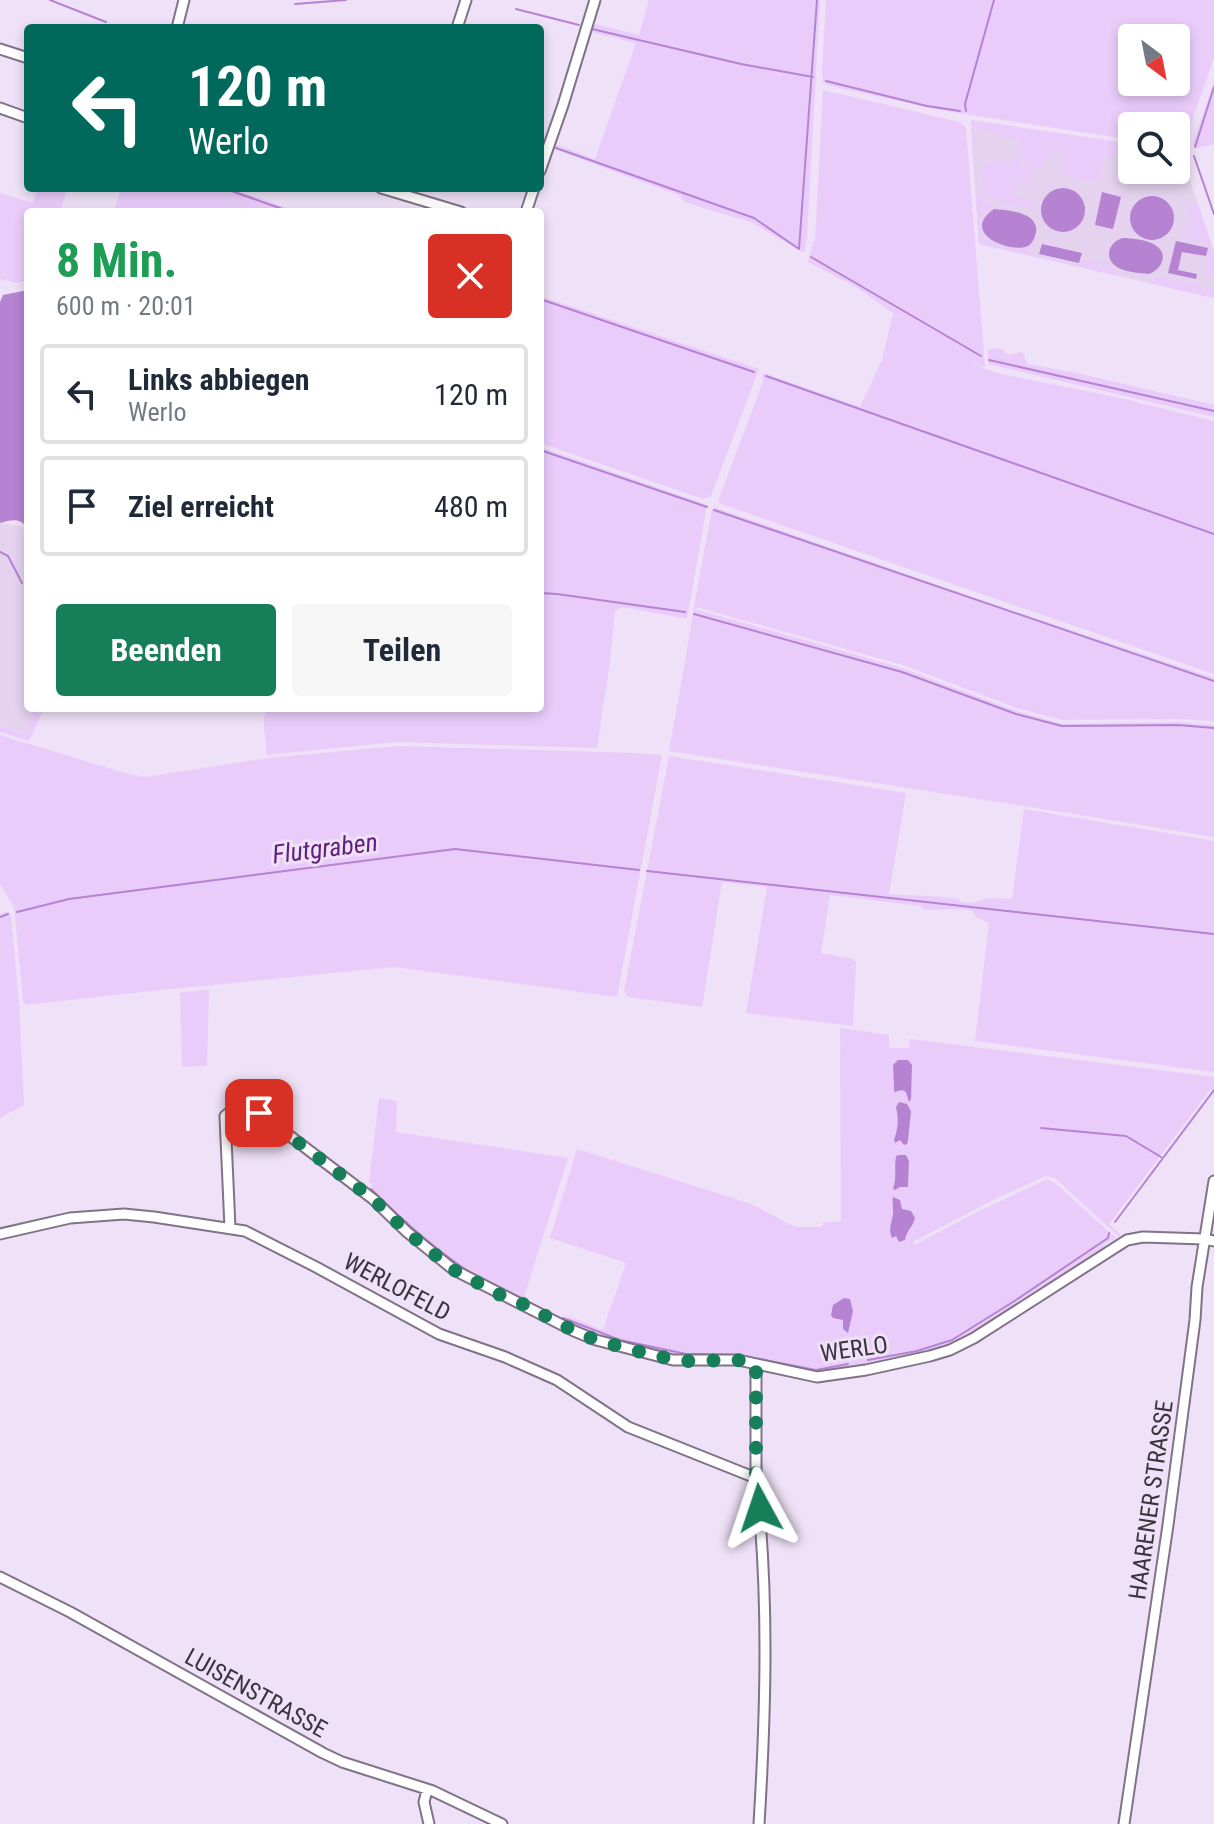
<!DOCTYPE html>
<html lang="de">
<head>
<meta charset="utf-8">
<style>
  :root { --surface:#fff; --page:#f6f6f7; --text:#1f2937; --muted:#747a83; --line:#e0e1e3; --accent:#167e59 }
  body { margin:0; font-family:"Roboto Condensed",sans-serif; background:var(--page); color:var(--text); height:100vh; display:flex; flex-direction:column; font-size:30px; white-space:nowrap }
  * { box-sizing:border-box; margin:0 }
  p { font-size:26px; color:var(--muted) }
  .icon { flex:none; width:44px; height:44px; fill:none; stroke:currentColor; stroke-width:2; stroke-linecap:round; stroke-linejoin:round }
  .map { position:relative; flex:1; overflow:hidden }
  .sheet { position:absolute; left:24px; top:208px; width:520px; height:504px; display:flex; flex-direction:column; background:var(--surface); border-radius:8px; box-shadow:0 4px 12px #0003 }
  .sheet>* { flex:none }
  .guide { position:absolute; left:24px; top:24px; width:520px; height:168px; border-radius:8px; box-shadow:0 4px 12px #0003; background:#00695c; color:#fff; overflow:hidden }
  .needle { width:52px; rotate:148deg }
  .fabs { position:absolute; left:1118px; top:24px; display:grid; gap:16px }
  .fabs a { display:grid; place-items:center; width:72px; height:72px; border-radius:8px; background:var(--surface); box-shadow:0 4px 12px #0003; font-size:40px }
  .pin { position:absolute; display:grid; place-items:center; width:68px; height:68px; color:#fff; margin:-34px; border-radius:16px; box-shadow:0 4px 12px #0006 }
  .me { position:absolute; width:88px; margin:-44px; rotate:355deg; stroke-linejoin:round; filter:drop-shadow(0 0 6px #0008) }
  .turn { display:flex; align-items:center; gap:28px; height:168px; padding:0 32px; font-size:36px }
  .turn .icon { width:104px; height:104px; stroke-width:2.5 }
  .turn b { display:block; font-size:56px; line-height:68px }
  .round { display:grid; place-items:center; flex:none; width:84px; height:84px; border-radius:8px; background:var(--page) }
  .summary { display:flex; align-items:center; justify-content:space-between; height:136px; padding:0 32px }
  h1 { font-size:48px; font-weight:700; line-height:60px; color:#1e9e55 }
  .cta { display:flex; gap:16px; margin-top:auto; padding:16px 32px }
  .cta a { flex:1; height:92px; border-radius:8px; background:var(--accent); color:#fff; font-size:32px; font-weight:700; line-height:92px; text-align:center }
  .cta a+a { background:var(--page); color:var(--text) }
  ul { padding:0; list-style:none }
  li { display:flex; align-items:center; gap:24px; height:100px; margin:0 16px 12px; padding:0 16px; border:4px solid var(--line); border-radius:8px }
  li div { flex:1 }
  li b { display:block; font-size:30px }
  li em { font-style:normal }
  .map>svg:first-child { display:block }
  .built { fill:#e4d2ef }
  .green { fill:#eaccfb; fill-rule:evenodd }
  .water { fill:#b583d1 }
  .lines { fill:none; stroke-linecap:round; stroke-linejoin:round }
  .stream { stroke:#b583d1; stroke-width:2 }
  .minor-casing { stroke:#807387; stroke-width:13 }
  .minor { stroke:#fff; stroke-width:9 }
  .route { stroke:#167e59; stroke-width:14; stroke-dasharray:0 25.2 }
  .labels { text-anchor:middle; stroke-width:6; stroke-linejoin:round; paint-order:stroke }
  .street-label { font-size:24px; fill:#3a353d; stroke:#efe1f7 }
  .water-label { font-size:26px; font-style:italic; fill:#5f1f7d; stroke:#efe1f7 }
</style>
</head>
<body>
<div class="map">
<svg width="1214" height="1824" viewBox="0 0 1214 1824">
  <rect width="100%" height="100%" fill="#efe1f7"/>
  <path class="built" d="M971,127l161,20v23h44v-11l6,1 3,5 29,88v45l-235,-54z
    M0,523l20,3 8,5v177h9l-12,26 -25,-9z"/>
  <path class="green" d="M649,0h171l-13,237 -3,16 -53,-31 -64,-19 -6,-4v-3l-127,-47 1,-5 40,15 41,-116 -44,-11 3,-8 44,11z
    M826,0h388v58l-30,86 -8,2v-20h-44v14l-26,-4 -172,-27 -111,-25 -1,-15zM1132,38h44v44h-44z
    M1214,82v62l-17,4 -4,-3v-2z
    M823,90l137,32 6,6 19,239 -14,-6 15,8 15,5 115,23 98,24v253l-493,-170 -3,-3 46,-122 -3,-1 2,-5 97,34 22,-47 11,-46 6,3 -43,-30 -48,-25 5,-20 2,-1z
    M971,120l161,24v12h-28l-3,24 -10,1 -25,-6 -4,-7 4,-14 -16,-5 -2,10h-4l-2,10 -16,-4 -6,-8v-17l-23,-5v-4l-23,-3 3,63 9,11 16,7 -9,-1 -13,11 1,20 3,3 3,-2c12,8 32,13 44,5l-1,9 50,11 3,-6 22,4 11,10 -1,2 -136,-31z
    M1012,158h7l5,9 9,1 -3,15 -28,-6 -1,2 28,6 1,3 -12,-3 -3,11 21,7 -7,5c-27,-4 -57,-9 -44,-44l11,-4 14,4z
    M38,188h29l-6,22 4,2h-37v69l-12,2 -16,-4v-86l33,10z
    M121,188h108l70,24h-185z
    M1193,203h5l16,50v23l-8,-2 3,-27 -4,-4 -14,-4 -2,-3 -4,-1 6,-19 -7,-2z
    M1161,277l53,12v9l-67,-15 7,-5z
    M540,296l219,73 -48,127 -8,3 -163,-56z
    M996,348l6,1c7,10 9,4 19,3l3,3 3,9 50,9 137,32v12l-226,-53v-14z
    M540,447l165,57 2,2 -20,113 -64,-12 -8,4 -5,51 -13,86 -200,-6 -131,13c2,-21 -7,-25 1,-47h273z
    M714,507l252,88 248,83v43l-37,-2 -115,1 -45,-12 -114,-43 -207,-58 -1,2 207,59 114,43 47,13 115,-2 36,3v112l-190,-31 -355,-55c15,-80 27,-161 43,-241z
    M37,708h7l-15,33 -29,-9v-7l25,9z
    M0,735l128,39 17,3 123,-19 130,-12 237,7 27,2 -45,242 -223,-30 -243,24 -125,14 -3,-4 -9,-94 -14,-23z
    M669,756l237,37 -17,101c24,2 46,1 70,5l2,3 13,1 13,-5 25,1 12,-90 190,32v231l-239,-31 14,-118 -13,-6 -4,-6c-16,-4 -32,1 -49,-2l-2,-3 -91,-11 -9,58 32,6 3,3 -3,64 -107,-13 21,-126 -45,-5 -20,125 -74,-10 -4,-6z
    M6,912l4,1 1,4 8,86 5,102 -24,13v-204z
    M209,989l-2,77 -25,1 -2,-74z
    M840,1028l49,7v13h20l1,-9 304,38v13h-4l-101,134 12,11 -3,1 -63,-58 -9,-2 -51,23 -82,43 1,3 63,-33 70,-33 9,5 60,54 -12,6 3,4 -139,90 -36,15 -103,20 -12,1 -130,-16 -27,-7 -1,3 -59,-16 -36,-15 4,-7 35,14 23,-67 -76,-25 27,-89 172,54 46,24h27l1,-4 18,-2z
    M379,1098l18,3 -1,31 172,26 -44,139 -5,3 -67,-36 -49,-41 -33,-32 2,-7 -3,-2z"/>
  <path class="water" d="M1041 210a22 22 0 1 1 44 0a22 22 0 1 1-44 0Z
    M1102,192l19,5 -8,32 -18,-4z
    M1130 218a22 22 0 1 1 44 0a22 22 0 1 1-44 0Z
    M994,209c15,1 49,4 41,27 -1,4 -4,8 -7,10 -15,8 -70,-12 -34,-37z
    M1123,238c10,0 24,2 32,7 15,9 6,25 -6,29 -10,-1 -24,-2 -32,-7 -14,-9 -8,-26 6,-29z
    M1176,241l32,7 -2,8 -24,-4 -4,18 19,4 -1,5 -28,-6z
    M1042,244l40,9 -3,10 -40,-9z
    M28,290v239c-8,-12 -16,-9 -28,-6v-221l3,-7z
    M898,1060h10l4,5 -1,34 -2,3 -3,-10 -4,-2 -8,2v-3l-1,-24z
    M899,1102l8,2 4,7 -3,29 -1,4 -3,1 -4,-5 -5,3 -1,-3c4,-12 5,-19 2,-33z
    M899,1155h7l3,6 -1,25 -1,1h-7l-5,3 -2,-1c4,-11 1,-22 3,-33z
    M893,1197l7,3 2,9 9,2 4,7c-2,9 -9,13 -10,22l-6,2 -3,-6 -4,2c-5,-11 2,-18 1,-29 0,-4 -1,-8 0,-12z
    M844,1298l6,1 3,12 -5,22 -5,-4v-9l-10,-2 -2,-3 2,-10z"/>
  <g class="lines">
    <path class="stream" d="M50,0l56,22
      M295,4l51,-4
      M516,9l63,16
      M592,29l149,35 72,13
      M826,81l101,25 33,5
      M966,111l-1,-7 29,-104
      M1195,147l19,-60
      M556,148l198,70 45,31 18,-249
      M1194,156l20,58
      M223,188l68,24
      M811,257l170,99
      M540,299l214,73
      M989,360l225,51
      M766,376l448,158
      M540,450l167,57
      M714,510l500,171
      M0,552l8,4 14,27
      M540,593l17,1 128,18
      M694,614l208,58 114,42 46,12 116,-1 36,3
      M647,871l567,63
      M17,912l52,-13 386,-50 184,21
      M0,917l8,-3
      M1041,1128l85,8 35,21
      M371,1189c32,32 65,62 103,86
      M1115,1222l99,-132
      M498,1287l23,11
      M530,1303l10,5
      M563,1318l57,22 66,14 52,1 78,15 32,-6
      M868,1360l49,-9 35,-11 64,-40 92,-62 1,-5"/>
    <g class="minor-casing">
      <path id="minor" d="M177,28l7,-28
        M457,28l9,-28
        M0,49l28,9
        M0,108l28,10
        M540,171l23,-66 32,-105
        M381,188l80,24
        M526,212l8,-24
        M230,1228l-5,-112c12,-12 27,-8 40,1l108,82 34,33 47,38 120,61 22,9 77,20h65l79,17 49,-7 64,-14 20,-6 24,-12 153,-98 16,-3 61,2 10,2
        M0,1234l70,-16 54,-4 30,3 91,14 71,36 123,67 66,23 52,23 71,47 128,51c13,114 10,231 3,346
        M756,1478v-113
        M0,1577l70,35 253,141 19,9 91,29 69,33
        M427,1790l-3,12 5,22
        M1124,1824l44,-299 27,-205 2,-33 17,-106"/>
    </g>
    <use href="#minor" class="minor"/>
  </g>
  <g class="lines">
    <path class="route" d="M259,1113l114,86 34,33 47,38 50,27 19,7 51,27 22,9 60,16 30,5 52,-1 18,5v113l4,30"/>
  </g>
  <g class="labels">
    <g class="street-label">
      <text transform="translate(397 1287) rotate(28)" y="8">WERLOFELD</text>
      <text transform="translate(854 1349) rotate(-8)" y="8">WERLO</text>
      <text transform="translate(1151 1500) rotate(-82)" y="8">HAARENER STRASSE</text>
      <text transform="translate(256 1693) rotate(29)" y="8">LUISENSTRASSE</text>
    </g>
    <g class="water-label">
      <text transform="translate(325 848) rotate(-7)" y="9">Flutgraben</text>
    </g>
  </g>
</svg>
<div class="fabs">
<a><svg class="needle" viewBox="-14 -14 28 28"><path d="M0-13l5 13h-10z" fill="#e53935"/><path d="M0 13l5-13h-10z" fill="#747a83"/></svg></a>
<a><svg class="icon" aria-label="search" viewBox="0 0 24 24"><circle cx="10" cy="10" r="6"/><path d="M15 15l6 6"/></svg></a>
</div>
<div class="pin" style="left:259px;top:1113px;background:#d93025"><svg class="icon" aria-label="arrive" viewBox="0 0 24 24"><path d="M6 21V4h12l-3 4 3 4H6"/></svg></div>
<svg class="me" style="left:760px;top:1508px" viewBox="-20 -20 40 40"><path d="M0-17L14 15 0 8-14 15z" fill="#167e59" stroke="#fff" stroke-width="4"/></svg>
<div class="guide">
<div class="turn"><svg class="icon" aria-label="left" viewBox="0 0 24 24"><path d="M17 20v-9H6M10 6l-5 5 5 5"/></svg><div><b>120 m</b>Werlo</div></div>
</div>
<section class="sheet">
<div class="summary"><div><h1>8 Min.</h1><p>600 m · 20:01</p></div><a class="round" style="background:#d93025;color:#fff"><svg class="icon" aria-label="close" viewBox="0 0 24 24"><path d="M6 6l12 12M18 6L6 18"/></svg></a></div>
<ul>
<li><svg class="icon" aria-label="left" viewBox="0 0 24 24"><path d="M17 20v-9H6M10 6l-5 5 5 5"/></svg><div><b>Links abbiegen</b><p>Werlo</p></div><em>120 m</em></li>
<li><svg class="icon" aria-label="arrive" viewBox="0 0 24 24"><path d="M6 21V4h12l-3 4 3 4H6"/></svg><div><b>Ziel erreicht</b></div><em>480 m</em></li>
</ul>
<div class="cta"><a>Beenden</a><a>Teilen</a></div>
</section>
</div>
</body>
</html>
